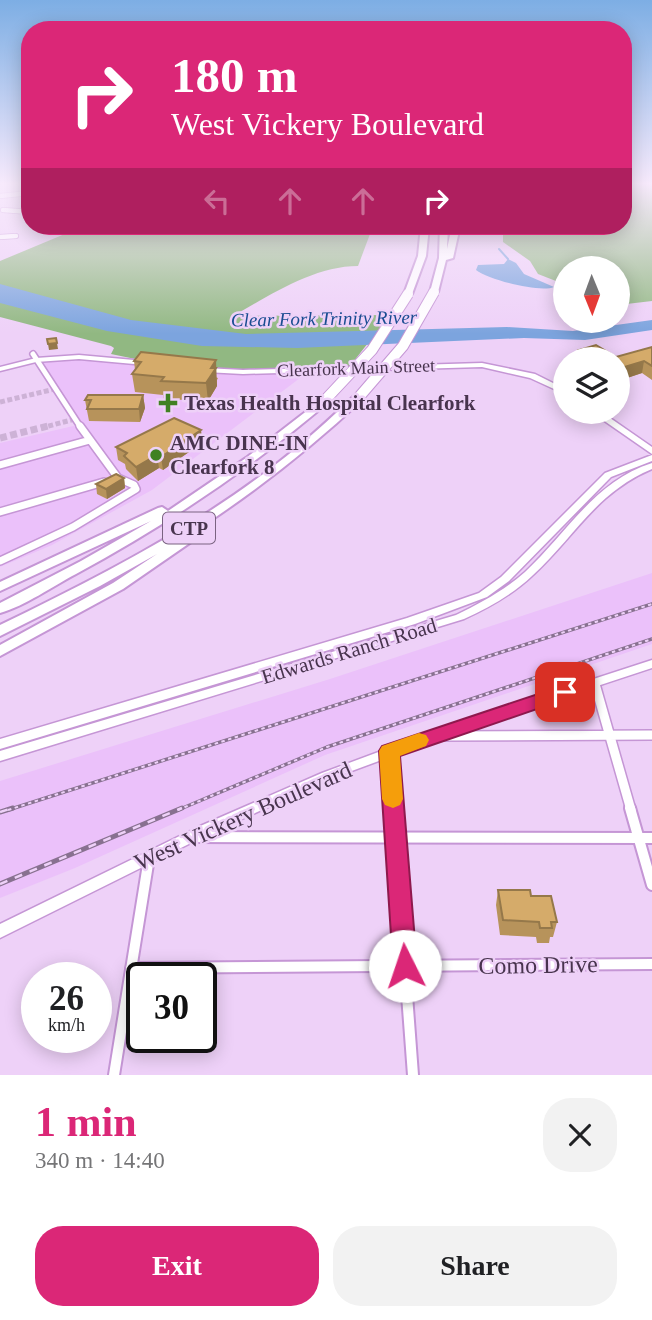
<!DOCTYPE html>
<html lang="en">
<head>
<meta charset="utf-8">
<style>
  :root { --surface:#fff; --page:#f2f2f2; --text:#202124; --muted:#757577; --accent:#db2777 }
  body { margin:0; font-family:Georgia,serif; background:var(--page); color:var(--text); height:100vh; display:flex; flex-direction:column; font-size:26px; white-space:nowrap }
  * { box-sizing:border-box; margin:0 }
  p { font-size:23px; color:var(--muted) }
  .icon { flex:none; width:38px; height:38px; fill:none; stroke:currentColor; stroke-width:2; stroke-linecap:round; stroke-linejoin:round }
  .map { position:relative; height:1075px; overflow:hidden }
  .sheet { display:flex; flex-direction:column; background:var(--surface); flex:1 }
  .sheet>* { flex:none }
  .banner { position:absolute; left:21px; top:21px; width:611px; height:214px; border-radius:28px; box-shadow:0 4px 18px #0003; background:#db2777; color:#fff; overflow:hidden }
  .needle { width:46px; rotate:179deg }
  .tools { position:absolute; left:553px; top:256px; display:grid; gap:14px }
  .tools a { display:grid; place-items:center; width:77px; height:77px; border-radius:50%; background:var(--surface); box-shadow:0 4px 18px #0003; font-size:35px }
  .speed { position:absolute; left:21px; top:962px; display:flex; gap:14px; font-size:35px; font-weight:700; text-align:center }
  .speed>* { display:grid; place-content:center; width:91px; height:91px; border-radius:50%; background:var(--surface); box-shadow:0 4px 18px #0003; line-height:1 }
  .speed small { font-size:18px; font-weight:400 }
  .speed .limit { border:4px solid #111; border-radius:10px; background:#fff; color:#111 }
  .pin { position:absolute; display:grid; place-items:center; width:60px; height:60px; color:#fff; margin:-30px; border-radius:14px; box-shadow:0 4px 10px #0006 }
  .me { position:absolute; width:77px; margin:-38px; rotate:356deg; stroke-linejoin:round; filter:drop-shadow(0 0 5px #0008) }
  .turn { display:flex; align-items:center; gap:24px; height:147px; padding:0 35px; font-size:32px }
  .turn .icon { width:91px; height:91px; stroke-width:2.5 }
  .turn b { display:block; font-size:49px; line-height:60px }
  .lanes { display:flex; align-items:center; height:66px; padding:0 35px; background:#0003; justify-content:center; gap:35px; direction:ltr }
  .lanes .off { opacity:.35 }
  .round { display:grid; place-items:center; flex:none; width:74px; height:74px; border-radius:28px; background:var(--page) }
  .headline { display:flex; align-items:center; justify-content:space-between; height:119px; padding:0 35px }
  h1 { font-size:42px; font-weight:700; line-height:52px; color:var(--accent) }
  .cta { display:flex; gap:14px; margin-top:auto; padding:14px 35px }
  .cta a { flex:1; height:80px; border-radius:28px; background:var(--accent); color:#fff; font-size:28px; font-weight:700; line-height:80px; text-align:center }
  .cta a+a { background:var(--page); color:var(--text) }
  .map>svg:first-child { display:block }
  .built { fill:#ebc1fa }
  .green { fill:#91b882 }
  .water { fill:#7ca4de }
  .lines { fill:none; stroke-linecap:round; stroke-linejoin:round }
  .stream { stroke:#7ca4de; stroke-width:2 }
  .street-tunnel-far1 { stroke:#cdb2d6; stroke-width:5; stroke-dasharray:5 2.5; stroke-linecap:butt }
  .street-tunnel { stroke:#cdb2d6; stroke-width:7; stroke-dasharray:7 3.5; stroke-linecap:butt }
  .street-far4-casing { stroke:#c596d5; stroke-width:6 }
  .street-far3-casing { stroke:#c596d5; stroke-width:8 }
  .street-far2-casing { stroke:#c596d5; stroke-width:10 }
  .street-far1-casing { stroke:#c596d5; stroke-width:12 }
  .street-casing { stroke:#c596d5; stroke-width:14 }
  .secondary-casing { stroke:#c596d5; stroke-width:3 }
  .highway-casing { stroke:#c596d5; stroke-width:4 }
  .street-far4 { stroke:#fff; stroke-width:4.5 }
  .street-far3 { stroke:#fff; stroke-width:5 }
  .street-far2 { stroke:#fff; stroke-width:7 }
  .street-far1 { stroke:#fff; stroke-width:9 }
  .street { stroke:#fff; stroke-width:10 }
  .secondary { fill:#fff; fill-rule:evenodd }
  .highway { fill:#fff; fill-rule:evenodd }
  .rail-far1-casing { stroke:#887190; stroke-width:3.5 }
  .rail-casing { stroke:#887190; stroke-width:5 }
  .rail-far1 { stroke:#eed1f8; stroke-width:2; stroke-dasharray:3.5; stroke-linecap:butt }
  .rail { stroke:#eed1f8; stroke-width:2.5; stroke-dasharray:8; stroke-linecap:butt }
  .highway-bridge-casing { stroke:#c596d5; stroke-width:12; stroke-linecap:butt }
  .highway-bridge { stroke:#fff; stroke-width:10 }
  .wall { fill:#b7935b }
  .shaded-wall { fill:#95784a }
  .building { fill:#d5ab6a; stroke:#95784a; stroke-width:2 }
  .route { fill:#db2777; stroke:#8e194d; stroke-width:2 }
  .slow { fill:#f59e0b }
  .poi-dot { fill:#408121; stroke:#eed1f8; stroke-width:2.5 }
  .labels { text-anchor:middle; stroke-width:5; stroke-linejoin:round; paint-order:stroke }
  .far-street-label { font-size:18px; fill:#48344e; stroke:#eed1f8 }
  .far-water-label { font-size:19px; font-style:italic; fill:#194c91; stroke:#eed1f8 }
  .shield { fill:#eed1f8; stroke:#7a6381; stroke-width:2 }
  .shield-label { font-size:19px; font-weight:bold; fill:#48344e }
  .poi-label { font-size:21px; font-weight:bold; fill:#48344e; stroke:#eed1f8; text-anchor:start }
  .street-label { font-size:21px; fill:#48344e; stroke:#eed1f8 }
  .near-street-label { font-size:24px; fill:#48344e; stroke:#eed1f8 }
</style>
</head>
<body>
<div class="map">
<svg width="652" height="1075" viewBox="0 0 652 1075">
  <rect width="100%" height="100%" fill="#eed1f8"/>
  <path class="built" d="M69,358l152,16 78,-2 1,6 -148,112 -100,55 -52,22v-124l82,-19 -39,-62z
    M652,573v71l-327,111 -250,113 -75,30v-117l330,-102z"/>
  <path class="green" d="M623,184h29v117l-34,4v-37h-53v31l-4,-16 -23,-9 -8,-13 -27,-19v-9l-5,-7h125z
    M84,226h289l-15,40c-44,0 -88,29 -125,50l157,-1 -40,51 -119,4 -86,-9 -34,-7 3,-6 -3,-2 -111,-29v-56z"/>
  <path class="water" d="M508,259l8,4 8,11 30,13c-14,6 -65,-7 -78,-17l2,-5 26,-1z
    M0,284l131,36 115,14 261,-7 66,4 79,-11v10l-67,10 -61,-2 -227,10 -95,-2 -95,-15 -107,-28z"/>
  <g class="lines">
    <path class="stream" d="M489,227l2,6
      M499,249l9,10"/>
    <path class="street-tunnel-far1" d="M0,402l55,-13
      M41,428l34,-9"/>
    <path class="street-tunnel" d="M0,438l48,-12"/>
    <g class="street-far4-casing">
      <path id="street-far4" d="M0,196l30,-3
        M3,210l27,2
        M0,237l16,-1"/>
    </g>
    <g class="street-far3-casing">
      <path id="street-far3" d="M33,354l48,74"/>
    </g>
    <g class="street-far2-casing">
      <path id="street-far2" d="M0,465l90,-25
        M0,512l104,-30
        M0,561l73,-34 63,-38 -2,-4 -16,-7 -38,-52"/>
    </g>
    <g class="street-far1-casing">
      <path id="street-far1" d="M595,684l36,126
        M439,736l213,-1
        M389,751l4,59"/>
    </g>
    <g class="street-casing">
      <path id="street" d="M393,808l20,267
        M630,808l22,77
        M194,837l458,1
        M131,968l521,-4
        M114,1075l35,-217"/>
    </g>
    <g class="secondary-casing">
      <path id="secondary" d="M79,355l66,6 4,2 -4,2 -66,-6 -43,3 -36,9v-4l36,-9z
        M482,363l53,11 30,15v5l-35,-16 -48,-11 -239,7 -38,-2 -4,-2 4,-2 38,2z
        M590,411h10l52,36v7z
        M652,455v6l-41,16 -102,104 -22,16 -72,27 -415,125v-10l407,-121 72,-25 22,-16 104,-104z
        M652,463v6c-57,24 -77,68 -120,107 -20,19 -44,32 -68,43l-464,142v-10l456,-136c25,-12 49,-25 69,-43 42,-39 70,-91 127,-109z
        M652,660v8l-200,66 -122,45 -123,56 -207,103v-14l198,-97 124,-54 121,-45z"/>
    </g>
    <g class="highway-casing">
      <path id="highway" d="M421,226h8l-3,30 -14,38 -4,3 -4,-3 14,-38z
        M440,226h8l-1,23 5,-23h8l-7,32 -7,2 -8,32 -4,3 -4,-3 9,-34z
        M359,394l5,3 -1,2c-50,47 -102,88 -159,126l5,3 -2,3 -84,58 -123,67v-11l113,-62 44,-29 -57,32 -100,50v-11c95,-46 191,-95 275,-160 29,-22 55,-46 80,-70z
        M326,396l4,1v4c-79,67 -163,124 -254,173 -23,12 -51,32 -76,39v-10l81,-42 70,-40 -151,70v-9l158,-74 4,-1 6,4 78,-53z"/>
    </g>
    <use href="#street-far4" class="street-far4"/>
    <use href="#street-far3" class="street-far3"/>
    <use href="#street-far2" class="street-far2"/>
    <use href="#street-far1" class="street-far1"/>
    <use href="#street" class="street"/>
    <use href="#secondary" class="secondary"/>
    <use href="#highway" class="highway"/>
    <g class="rail-far1-casing">
      <path id="rail-far1" d="M8,810l644,-206
        M178,810l149,-63 325,-108"/>
    </g>
    <g class="rail-casing">
      <path id="rail" d="M0,812l13,-4
        M0,884l182,-76"/>
    </g>
    <use href="#rail-far1" class="rail-far1"/>
    <use href="#rail" class="rail"/>
    <g class="highway-bridge-casing">
      <path id="highway-bridge" d="M359,397l44,-51 31,-54
        M326,399l46,-49 36,-56"/>
    </g>
    <use href="#highway-bridge" class="highway-bridge"/>
  </g>
  <path class="wall" d="M652,347v33l-10,-7 -24,8v-22h-41l2,-9 37,7z
    M141,352l77,26 -1,2v6l-9,15 -45,-2v-4l-28,-3 -3,-18 3,-4 -1,-9z
    M143,395l2,13 -5,14 -51,-1 -4,-21z
    M201,430l1,13 -39,27 -4,-2 -21,13 -12,-12 -1,-5 -7,-4 -2,-13z
    M124,478l1,10 -18,11 -10,-5 -1,-10z
    M498,890l33,6 26,26 -4,15h-3l-1,6h-12l-1,-6 -36,-2 -4,-30z"/>
  <path class="shaded-wall" d="M57,343l1,6 -9,1 -1,-6z
    M216,360l1,26 -9,15 -2,-18 5,-15z
    M644,361l-2,12 -24,8v-12z
    M143,395l2,13 -5,14 -1,-13z
    M201,430l1,13 -39,27 -2,-13z
    M157,455l2,13 -21,13 -2,-14z
    M124,478l1,10 -18,11 -1,-10z"/>
  <path class="building" d="M56,338l1,5 -9,1 -1,-5z
    M596,345l20,12 36,-10v19l-8,-5 -26,8v-10h-26l-13,-9z
    M141,352l75,8 -5,8h5l-10,15 -45,-2 3,-4 -32,-3 9,-12 -7,-1z
    M88,395h55l-4,14h-52l4,-9h-6z
    M174,418l27,12 -40,27 -4,-2 -21,12 -12,-11 3,-3 -11,-6z
    M116,474l8,4 -18,11 -10,-5z
    M498,890h32l1,6h20l6,26h-6l1,6h-12l-1,-6 -36,-2z"/>
  <linearGradient id="sky" x2="0" y2="1"><stop stop-color="#7daee4"/><stop offset="0.55" stop-color="#f7eafc"/><stop offset="1" stop-color="#f7eafc" stop-opacity="0"/></linearGradient>
  <rect width="652" height="334" fill="url(#sky)"/>
  <path class="route" d="M565,685l7,2 3,5 -3,5 -172,59 17,210 -3,8 -9,3 -9,-3 -3,-8 -14,-215 3,-5z"/>
  <path class="slow" d="M419,733l7,2 3,5 -3,6 -26,10 3,43 -3,6 -7,3 -8,-3 -3,-6 -3,-48 3,-5z"/>
  <g class="poi-dot">
    <path d="M164.5 392.5h7v7h7v7h-7v7h-7v-7h-7v-7h7z"/>
    <circle cx="156" cy="455" r="7"/>
  </g>
  <g class="labels">
    <g class="far-street-label">
      <text transform="translate(356 368) rotate(-2)" y="6">Clearfork Main Street</text>
    </g>
    <g class="far-water-label">
      <text transform="translate(324 318) rotate(-1)" y="7">Clear Fork Trinity River</text>
    </g>
    <rect class="shield" x="163" y="512.5" width="52" height="31" rx="5"/>
    <g class="shield-label">
      <text x="189" y="535">CTP</text>
    </g>
    <g class="poi-label">
      <text x="184" y="410">Texas Health Hospital Clearfork</text>
      <text x="170" y="450">AMC DINE-IN<tspan x="170" dy="24">Clearfork 8</tspan></text>
    </g>
    <g class="street-label">
      <text transform="translate(349 651) rotate(-17)" y="7">Edwards Ranch Road</text>
    </g>
    <g class="near-street-label">
      <text transform="translate(243 816) rotate(-24)" y="8">West Vickery Boulevard</text>
      <text transform="translate(538 965) rotate(-1)" y="8">Como Drive</text>
    </g>
  </g>
</svg>
<div class="tools">
<a><svg class="needle" viewBox="-14 -14 28 28"><path d="M0-13l5 13h-10z" fill="#e53935"/><path d="M0 13l5-13h-10z" fill="#757577"/></svg></a>
<a><svg class="icon" aria-label="layers" viewBox="0 0 24 24"><path d="M12 4l9 5-9 5-9-5zM3 14l9 5 9-5"/></svg></a>
</div>
<div class="speed"><div>26<small>km/h</small></div><div class="limit">30</div></div>
<div class="pin" style="left:565px;top:692px;background:#d93025"><svg class="icon" aria-label="arrive" viewBox="0 0 24 24"><path d="M6 21V4h12l-3 4 3 4H6"/></svg></div>
<svg class="me" style="left:405px;top:966px" viewBox="-20 -20 40 40"><circle r="19" fill="#fff"/><path d="M0-13L10 11 0 6-10 11z" fill="#db2777"/></svg>
<div class="banner">
<div class="turn"><svg class="icon" aria-label="right" viewBox="0 0 24 24"><path d="M7 20v-9h11M14 6l5 5-5 5"/></svg><div><b>180 m</b>West Vickery Boulevard</div></div>
<div class="lanes"><svg class="icon off" aria-label="left" viewBox="0 0 24 24"><path d="M17 20v-9H6M10 6l-5 5 5 5"/></svg><svg class="icon off" aria-label="ahead" viewBox="0 0 24 24"><path d="M12 20V5M6 11l6-6 6 6"/></svg><svg class="icon off" aria-label="ahead" viewBox="0 0 24 24"><path d="M12 20V5M6 11l6-6 6 6"/></svg><svg class="icon" aria-label="right" viewBox="0 0 24 24"><path d="M7 20v-9h11M14 6l5 5-5 5"/></svg></div>
</div>
</div>
<section class="sheet">
<div class="headline"><div><h1>1 min</h1><p>340 m · 14:40</p></div><a class="round"><svg class="icon" aria-label="close" viewBox="0 0 24 24"><path d="M6 6l12 12M18 6L6 18"/></svg></a></div>
<div class="cta"><a>Exit</a><a>Share</a></div>
</section>
</body>
</html>
